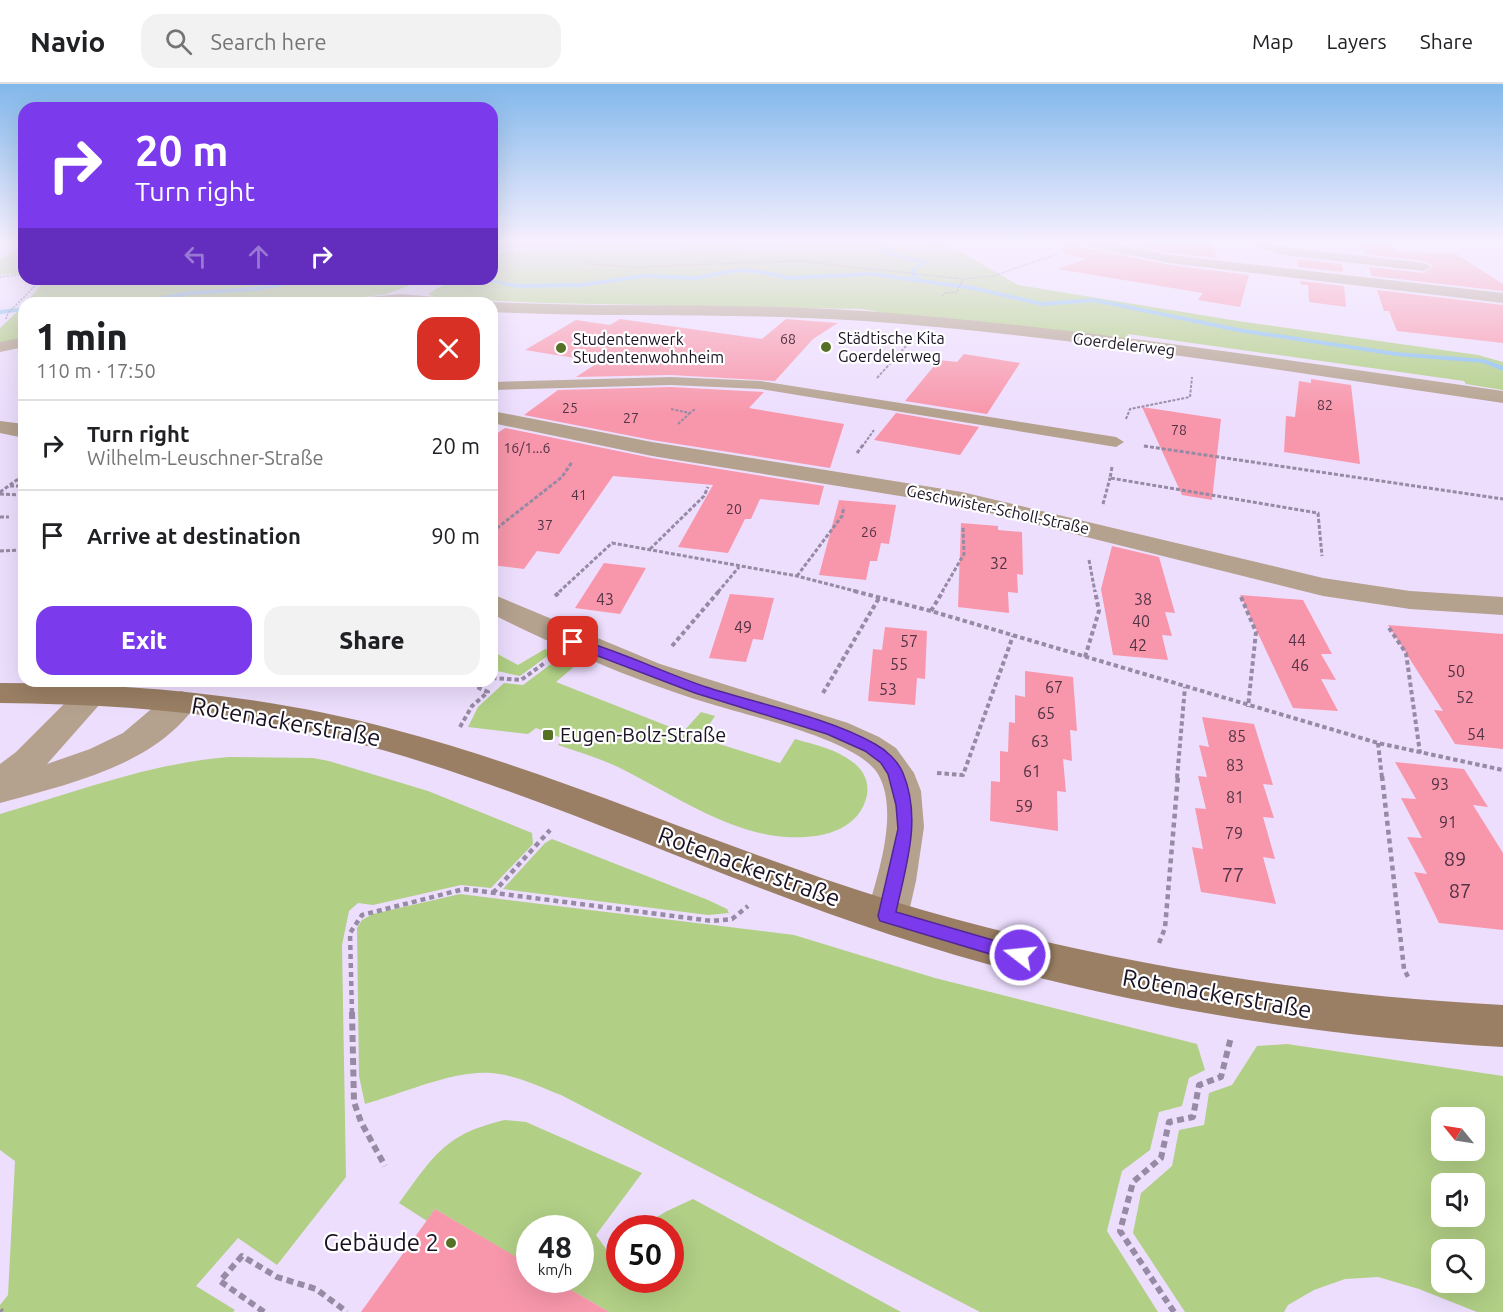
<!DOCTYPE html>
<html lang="en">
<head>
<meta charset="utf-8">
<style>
  :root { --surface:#fff; --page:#f2f2f2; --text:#202124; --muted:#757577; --line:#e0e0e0; --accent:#7c3aed }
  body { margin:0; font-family:Ubuntu,sans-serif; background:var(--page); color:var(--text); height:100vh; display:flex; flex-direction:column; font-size:22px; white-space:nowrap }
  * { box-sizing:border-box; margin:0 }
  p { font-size:20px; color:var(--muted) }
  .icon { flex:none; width:33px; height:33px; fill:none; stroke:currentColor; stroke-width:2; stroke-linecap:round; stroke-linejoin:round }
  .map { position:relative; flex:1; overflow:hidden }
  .drawer { position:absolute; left:18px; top:213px; width:480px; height:390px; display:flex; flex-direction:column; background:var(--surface); border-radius:18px; box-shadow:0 6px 24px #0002 }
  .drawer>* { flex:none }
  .banner { position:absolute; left:18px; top:18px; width:480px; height:183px; border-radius:18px; box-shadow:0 6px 24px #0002; background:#7c3aed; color:#fff; overflow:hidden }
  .needle { width:39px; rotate:300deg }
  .tools { position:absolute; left:1431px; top:1023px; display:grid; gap:12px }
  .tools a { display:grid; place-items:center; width:54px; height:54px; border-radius:12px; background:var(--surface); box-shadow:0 6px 24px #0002; font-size:30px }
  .speed { position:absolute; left:516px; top:1131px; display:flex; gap:12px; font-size:30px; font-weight:700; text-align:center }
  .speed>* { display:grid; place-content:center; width:78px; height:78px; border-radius:50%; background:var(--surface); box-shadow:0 6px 24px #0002; line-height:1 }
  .speed small { font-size:15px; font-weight:400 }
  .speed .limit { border:9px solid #d22; background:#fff; color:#111 }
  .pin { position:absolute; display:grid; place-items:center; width:51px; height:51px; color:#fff; margin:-26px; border-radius:12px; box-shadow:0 3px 9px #0006 }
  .me { position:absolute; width:66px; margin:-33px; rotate:286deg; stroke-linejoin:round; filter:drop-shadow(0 0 4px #0008) }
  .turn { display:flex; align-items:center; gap:21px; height:126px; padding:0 18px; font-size:27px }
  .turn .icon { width:78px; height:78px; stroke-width:2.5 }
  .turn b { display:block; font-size:42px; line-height:51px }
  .lanes { display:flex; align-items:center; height:57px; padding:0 18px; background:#0003; justify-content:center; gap:30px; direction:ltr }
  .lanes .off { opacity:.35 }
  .round { display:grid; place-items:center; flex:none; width:63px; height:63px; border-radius:18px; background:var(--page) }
  .head { display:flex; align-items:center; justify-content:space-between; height:102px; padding:0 18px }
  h1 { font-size:36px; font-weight:800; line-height:45px }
  .button { display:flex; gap:12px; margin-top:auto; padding:12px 18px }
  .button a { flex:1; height:69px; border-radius:18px; background:var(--accent); color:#fff; font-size:24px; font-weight:800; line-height:69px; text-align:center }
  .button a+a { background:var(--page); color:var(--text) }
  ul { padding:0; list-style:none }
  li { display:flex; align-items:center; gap:18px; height:90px; padding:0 18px; border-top:2px solid var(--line) }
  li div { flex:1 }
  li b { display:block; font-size:22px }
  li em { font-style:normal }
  header { display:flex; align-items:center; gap:36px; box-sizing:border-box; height:84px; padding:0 30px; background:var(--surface); border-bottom:2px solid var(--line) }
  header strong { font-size:28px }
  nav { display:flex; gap:33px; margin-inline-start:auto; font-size:21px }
  .search { width:420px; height:54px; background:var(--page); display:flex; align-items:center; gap:15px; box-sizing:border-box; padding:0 21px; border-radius:18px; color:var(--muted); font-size:22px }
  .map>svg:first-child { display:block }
  .green { fill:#b1cf85; fill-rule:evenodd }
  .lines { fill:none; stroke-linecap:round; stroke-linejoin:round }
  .stream { fill:#8abfef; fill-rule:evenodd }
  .building { fill:#f897ab }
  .path-far5 { stroke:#968aa4; stroke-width:1.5; stroke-dasharray:2 1.5; stroke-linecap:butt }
  .path-far4 { stroke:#968aa4; stroke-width:2; stroke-dasharray:3 1.5; stroke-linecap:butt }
  .path-far3 { stroke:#968aa4; stroke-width:3; stroke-dasharray:4 2; stroke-linecap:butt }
  .path-far2 { stroke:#968aa4; stroke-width:4; stroke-dasharray:4.5 3; stroke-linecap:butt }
  .path-far1 { stroke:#968aa4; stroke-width:4.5; stroke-dasharray:5 4; stroke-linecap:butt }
  .path { stroke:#968aa4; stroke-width:6; stroke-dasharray:7 4.5; stroke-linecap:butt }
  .service { fill:#b4a18e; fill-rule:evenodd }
  .minor { fill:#b4a18e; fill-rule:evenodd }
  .secondary { fill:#9a7f64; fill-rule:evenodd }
  .route { fill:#7c3aed; stroke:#51269a; stroke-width:1.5 }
  .poi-dot { fill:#567125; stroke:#fff; stroke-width:2 }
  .labels { text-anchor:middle; stroke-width:4.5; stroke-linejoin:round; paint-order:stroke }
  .far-number-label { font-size:14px; fill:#523245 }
  .far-poi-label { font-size:16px; fill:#1a1123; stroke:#fff; text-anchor:start }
  .far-street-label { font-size:16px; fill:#1a1123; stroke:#fff }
  .number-label { font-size:16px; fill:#523245 }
  .poi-label { font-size:20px; fill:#1a1123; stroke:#fff; text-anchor:start }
  .near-number-label { font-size:20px; fill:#523245 }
  .near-street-label { font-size:24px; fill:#1a1123; stroke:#fff }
  .near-poi-label { font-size:24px; fill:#1a1123; stroke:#fff; text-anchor:end }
</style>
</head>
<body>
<header>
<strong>Navio</strong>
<div class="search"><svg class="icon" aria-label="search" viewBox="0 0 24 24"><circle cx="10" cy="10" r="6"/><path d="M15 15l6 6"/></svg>Search here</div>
<nav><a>Map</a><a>Layers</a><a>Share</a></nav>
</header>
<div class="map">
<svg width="1503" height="1228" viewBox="0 0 1503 1228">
  <rect width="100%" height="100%" fill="#eddefe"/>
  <path class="green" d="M601,157h271l45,4 25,-4 76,44 220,36 240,34 25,7v28l-37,-6 -2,-3 -336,-47 -3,7 -217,-24 -47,-8 -317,-6 -107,-5 -9,-4 25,-15h39v-22l11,-6z
    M24,160v29l-24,2v-16z
    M46,195h380l-39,15 -71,9h-290z
    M24,221v32l-24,6v-15z
    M545,565l8,3 -33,24 -28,-6v-19l26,14z
    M559,574l17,7 -20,17 127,50 18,-20 14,4 -15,22 80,25 15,-24c20,6 42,10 59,24 10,8 15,19 13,32 -8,37 -48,44 -81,42 -57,-3 -117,-45 -168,-70 -19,-9 -40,-15 -60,-22l6,-6 -28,-11 -8,6 -60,-7 10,-20 26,-24 19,2z
    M229,673l84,1 16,3 99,30 104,42 1,11 -42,44 -30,-3 -88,20 -15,-2 -9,8 -7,34 4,232 -69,88 -39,-27 -42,48 39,24 -2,2h-233v-7l8,-10 7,-134 -15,-11v-336c75,-22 151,-51 229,-57z
    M552,755l156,61 19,9 2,4 -21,2 -205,-26 42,-46z
    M460,810l334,41 141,43 262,66 8,26 -16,8 -7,28 -23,6 -9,38 -28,21 -15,60 51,81h-178l-419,-217c-23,-9 -45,-20 -70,-22 -38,-3 -90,21 -126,31l-6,-28 -2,-148 5,-8 11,-6z
    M1287,960l216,32v236h-26l-58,-23 -41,-12 -33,2 -31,11 -26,15 -4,7h-99l-52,-79 8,-40 31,-27 7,-36 25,-5 5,-32 23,-8 25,-39zM1442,1034h32v32h-32zM1442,1100h32v32h-32zM1442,1166h32v32h-32z
    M505,1036l21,2 116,51 -46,62 13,18 10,-9 1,36h50v-52h-31l28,-17 26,-12 208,113h-292l-55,-32h26v-52h-50l-1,37 -94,-56 -8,12 -28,-18c35,-47 45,-69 106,-83z"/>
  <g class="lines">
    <path class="stream" d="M891,157h5l-3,8 -5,3 39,9v2l-12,8 5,8 53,7 69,16 52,-4 144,30 158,24 88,7 19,7v5l-20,-8 -87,-7 -158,-24 -144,-30 -52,4 -69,-16 -101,-14 -83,4 -28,-6 -23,-2 -42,8 -53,-2 -62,9 -64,1 -40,-9h12l28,5 64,-1 62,-9 53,2 42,-8 23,2 28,6 83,-4 42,6 -5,-7 12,-8 -40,-10 8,-6z
      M319,195h52l24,2 75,-2 -75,6 -41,-4 -62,3 -35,7 -67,4 -51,8h-14l65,-12 67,-4 35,-7z
      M24,223v4l-24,3v-4z"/>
  </g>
  <path class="building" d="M1064,157h7l9,6 90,18 79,10 -9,32 -42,-7 5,-7 -146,-24 29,-10 -24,-6z
    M1114,157h98l5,17 -47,-5z
    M1360,157h29l8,11 58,1 48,31v7l-131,-15 -3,-9 55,6 9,-7 -9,-5 -59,-7z
    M1297,175l45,5 1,8 -45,-5z
    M1300,197l44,5 2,21 -37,-5 -1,-17h-7z
    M1377,206l126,15v38l-106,-12 -8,-20h-5z
    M620,235l142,20 24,-20 52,4 -25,16 -38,42 -104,-6 -95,2 23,-15 -74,-12 51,-30 34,5z
    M964,270l56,9 -33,51 -82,-13 34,-41 18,2z
    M1311,295l40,6 9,79 -76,-12 2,-36 9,1 4,-36 12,2z
    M671,303l93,5 -15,16 95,16 -14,44 -178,-28 -128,-25 34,-25z
    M1142,323l79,12 -9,81 -30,-5z
    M896,329l83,14 -19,28 -86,-15z
    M505,344l147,30 172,28 -5,19 -59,-6 -9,20h-6l-17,34 -50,-6 35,-62 -100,-9 -54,78 -22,-3 -13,18 -32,-4v-128z
    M839,416l57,5 -7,39 -8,-1 -4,18h-7l-4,19 -47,-5z
    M961,439l37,3v4l24,2 1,43 -6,-1 1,19 -10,-1 1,21 -51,-6z
    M1112,462l47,11 16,56 -10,-1 7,24 -10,-1 6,25 -55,-5 -12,-66z
    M604,479l42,5 -26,46 -45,-6z
    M730,510l44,4 -11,42 -10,-1 -7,23 -37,-4z
    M1240,511l63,5 29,54h-11l15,26 -15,-1 17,32 -45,-3z
    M1388,541l115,9v115l-48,-5 -21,-34 9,1z
    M885,543l42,4 -2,48 -8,-1 -2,27 -47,-4 5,-52 9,1z
    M1025,587l48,6 4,54 -7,-1 2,31 -9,-2 3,33 -9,-1 1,40 -68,-10 1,-40 9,1v-31l8,1 1,-30 6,1v-28l10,2z
    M1202,633l52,7 19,61 -10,-1 11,34 -11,-1 12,42 -12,-2 13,47 -75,-12 -9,-45 11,2 -8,-41 11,1 -8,-33 9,1 -8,-32 10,2z
    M1395,678l69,7 24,38 -15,-2 30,48v77l-64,-7 -25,-51 13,2 -20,-37 15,1 -21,-40 15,1z
    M435,1125l95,56v15h24l55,32h-248z"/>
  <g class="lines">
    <path class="path-far5" d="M639,157c51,15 111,9 163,0
      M587,180l48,3 164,-6 164,18
      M0,193l24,-3
      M942,212l3,-3 12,-1 6,-13 30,-3 65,-22
      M6,235l2,-6 34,-34"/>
    <path class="path-far4" d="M877,294l29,-32
      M671,325l19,4 5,-4
      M1126,335l4,-10 60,-12 2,-20
      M678,340l12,-11
      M1144,362l4,1
      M862,363l12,-17"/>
    <path class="path-far3" d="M1144,362l359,53
      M857,369l6,-8
      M1112,383l-2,11 208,35 4,43
      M10,402h14
      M0,408l24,-17
      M0,410l24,1
      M1103,420l7,-26
      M0,433h9
      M492,448l70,-55 10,-15
      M650,465l54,-53 4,-9
      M0,467l24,-1
      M1089,476l6,32
      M797,492l45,-60 2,-9
      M559,508l53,-49 185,33 62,16
      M718,508l21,-25
      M942,508l22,-38 -1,-27"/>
    <path class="path-far2" d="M854,507l77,20 447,132 125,27
      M555,512l6,-5
      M1241,513l15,35 -8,75
      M931,527l12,-20
      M1389,544l17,25 14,100
      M672,562l47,-55
      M1085,573l14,-46 -4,-20
      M492,594l29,2 25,-18
      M823,609l56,-95
      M460,643l12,-21 16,-14 -9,-4 8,-7
      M1378,659l4,35
      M937,689l26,2 50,-139
      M1177,694l8,-91"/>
    <path class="path-far1" d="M1382,692l22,193 4,8
      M493,809l57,-63
      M1159,859l6,-15 13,-152
      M352,929l-2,-80 12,-18 102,-26 248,32 20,-2 16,-13"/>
    <path class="path" d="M352,928l2,90 7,20 24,44
      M0,1226l2,2
      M264,1228l-44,-31 22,-25 35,21 39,12 31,23
      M1174,1228l-54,-81 13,-49 28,-24 8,-36 24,-5 6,-32 22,-8 10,-40"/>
    <path class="service" d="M671,293l90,4 355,56 8,5 -8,5 -355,-58 -90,-4 -179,5v-8z"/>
    <path class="minor" d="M583,157l-7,4 -84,5v-8z
      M1073,157h29l68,14 333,38v10l-333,-40 -90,-18z
      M1236,157h25l22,6 141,16 7,4 -7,4 -141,-16z
      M400,210l47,4 8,5h-103l8,-5z
      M492,218c124,6 249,0 373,9 213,16 426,50 638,80v12c-212,-31 -424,-66 -638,-82 -124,-9 -249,-3 -373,-9v-9h-4z
      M24,253v10l-24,5v-10z
      M492,327l160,31 310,50 361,86 87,13 93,6v18l-93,-6 -87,-13 -361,-90 -310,-50 -160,-33z
      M0,337l24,3v14l-24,-5z
      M492,510l168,70 188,59 31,14 17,11 18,25 7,18 3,36 -8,54 -8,35 -6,12 -15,5 -15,-5 -6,-12c11,-39 34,-104 12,-142 -20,-34 -129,-58 -167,-70 -24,-7 -49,-16 -73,-25 -50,-19 -98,-41 -146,-65z
      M92,600l12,4 4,7 -61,69 43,-15 33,-16 46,-39 12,-3 12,3 5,8c-42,64 -130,82 -198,101v-39l16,-12 64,-64z"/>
    <path class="secondary" d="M0,599c133,0 264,12 392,46 171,45 331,120 500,172 199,60 403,93 611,104v42c-209,-12 -413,-47 -612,-112 -170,-56 -333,-134 -505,-184 -126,-36 -256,-47 -386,-48z"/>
  </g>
  <linearGradient id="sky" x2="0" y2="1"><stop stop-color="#82b8eb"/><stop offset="0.48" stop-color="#f7f0ff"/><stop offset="1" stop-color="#f7f0ff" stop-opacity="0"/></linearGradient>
  <rect width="1503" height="329" fill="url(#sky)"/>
  <path class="route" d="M573,554c45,12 89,34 133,49 52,17 122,30 169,57 11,6 23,17 28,29 19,46 3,92 -7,139l131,38 2,5 -2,6 -7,2 -140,-42 -2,-5 20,-87 -2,-24 -8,-31 -7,-11 -16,-12 -38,-17 -132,-41 -126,-48 -2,-3z"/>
  <g class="poi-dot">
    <circle cx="826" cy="263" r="6"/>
    <circle cx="561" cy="264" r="6"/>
    <rect x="542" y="645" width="12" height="12" rx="3"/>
    <circle cx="451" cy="1159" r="6"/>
  </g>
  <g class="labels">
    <g class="far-number-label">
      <text x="788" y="260">68</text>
      <text x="1325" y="326">82</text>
      <text x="570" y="329">25</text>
      <text x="631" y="339">27</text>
      <text x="1179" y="351">78</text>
      <text x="527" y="369">16/1...6</text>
      <text x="579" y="416">41</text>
      <text x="734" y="430">20</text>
      <text x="545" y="446">37</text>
      <text x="869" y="453">26</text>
    </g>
    <g class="far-poi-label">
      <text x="838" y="260">Städtische Kita<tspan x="838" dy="18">Goerdelerweg</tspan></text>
      <text x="573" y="261">Studentenwerk<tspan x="573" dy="18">Studentenwohnheim</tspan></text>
    </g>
    <g class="far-street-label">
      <text transform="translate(1124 260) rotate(7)" y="6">Goerdelerweg</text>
      <text transform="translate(998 425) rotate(12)" y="6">Geschwister-Scholl-Straße</text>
    </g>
    <g class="number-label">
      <text x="999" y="485">32</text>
      <text x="605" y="521">43</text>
      <text x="1143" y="521">38</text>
      <text x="1141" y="543">40</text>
      <text x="743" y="549">49</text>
      <text x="1297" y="562">44</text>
      <text x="909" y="563">57</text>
      <text x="1138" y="567">42</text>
      <text x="899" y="586">55</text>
      <text x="1300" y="587">46</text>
      <text x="1456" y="593">50</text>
      <text x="1054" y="609">67</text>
      <text x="888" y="611">53</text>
      <text x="1465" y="619">52</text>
      <text x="1046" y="635">65</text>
      <text x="1476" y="656">54</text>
      <text x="1237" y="658">85</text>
      <text x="1040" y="663">63</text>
      <text x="1235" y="687">83</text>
      <text x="1032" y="693">61</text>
      <text x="1440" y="706">93</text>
      <text x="1235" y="719">81</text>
      <text x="1024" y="728">59</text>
      <text x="1448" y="744">91</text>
      <text x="1234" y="755">79</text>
    </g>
    <g class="poi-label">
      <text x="560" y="658">Eugen-Bolz-Straße</text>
    </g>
    <g class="near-number-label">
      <text x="1455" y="782">89</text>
      <text x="1233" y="798">77</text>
      <text x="1460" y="814">87</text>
    </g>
    <g class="near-street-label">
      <text transform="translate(286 638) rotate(10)" y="8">Rotenackerstraße</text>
      <text transform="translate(749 783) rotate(20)" y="8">Rotenackerstraße</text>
      <text transform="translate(1217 910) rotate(10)" y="8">Rotenackerstraße</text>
    </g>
    <g class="near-poi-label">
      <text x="439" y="1167">Gebäude 2</text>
    </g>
  </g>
</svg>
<div class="tools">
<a><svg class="needle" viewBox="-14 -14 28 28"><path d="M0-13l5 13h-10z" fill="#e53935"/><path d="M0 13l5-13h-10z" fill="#757577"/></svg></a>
<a><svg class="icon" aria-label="sound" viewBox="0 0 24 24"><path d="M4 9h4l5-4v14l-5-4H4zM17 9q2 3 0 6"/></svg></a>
<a><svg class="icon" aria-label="search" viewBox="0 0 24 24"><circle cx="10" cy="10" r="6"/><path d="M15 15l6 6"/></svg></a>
</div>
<div class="speed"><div>48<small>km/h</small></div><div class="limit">50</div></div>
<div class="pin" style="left:573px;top:558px;background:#d93025"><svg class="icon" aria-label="arrive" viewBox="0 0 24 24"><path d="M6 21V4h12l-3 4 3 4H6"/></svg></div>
<svg class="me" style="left:1020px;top:871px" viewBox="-20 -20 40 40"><circle r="17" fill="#7c3aed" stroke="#fff" stroke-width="3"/><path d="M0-11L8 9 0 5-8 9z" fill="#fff"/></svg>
<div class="banner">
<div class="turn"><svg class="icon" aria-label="right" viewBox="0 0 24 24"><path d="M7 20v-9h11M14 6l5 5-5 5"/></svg><div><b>20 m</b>Turn right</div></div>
<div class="lanes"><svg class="icon off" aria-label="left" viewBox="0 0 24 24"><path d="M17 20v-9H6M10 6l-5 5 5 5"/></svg><svg class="icon off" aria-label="ahead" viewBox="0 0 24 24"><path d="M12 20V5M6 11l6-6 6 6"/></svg><svg class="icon" aria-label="right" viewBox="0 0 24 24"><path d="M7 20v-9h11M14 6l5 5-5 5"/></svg></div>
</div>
<section class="drawer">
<div class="head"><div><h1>1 min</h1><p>110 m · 17:50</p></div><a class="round" style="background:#d93025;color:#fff"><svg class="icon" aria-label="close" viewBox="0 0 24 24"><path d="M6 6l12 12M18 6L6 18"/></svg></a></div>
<ul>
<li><svg class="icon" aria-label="right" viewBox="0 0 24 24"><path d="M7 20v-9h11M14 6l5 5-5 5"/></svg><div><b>Turn right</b><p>Wilhelm-Leuschner-Straße</p></div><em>20 m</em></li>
<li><svg class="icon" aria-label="arrive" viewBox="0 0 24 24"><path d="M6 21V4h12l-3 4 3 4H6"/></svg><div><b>Arrive at destination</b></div><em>90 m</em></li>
</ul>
<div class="button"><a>Exit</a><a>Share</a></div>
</section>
</div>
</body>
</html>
